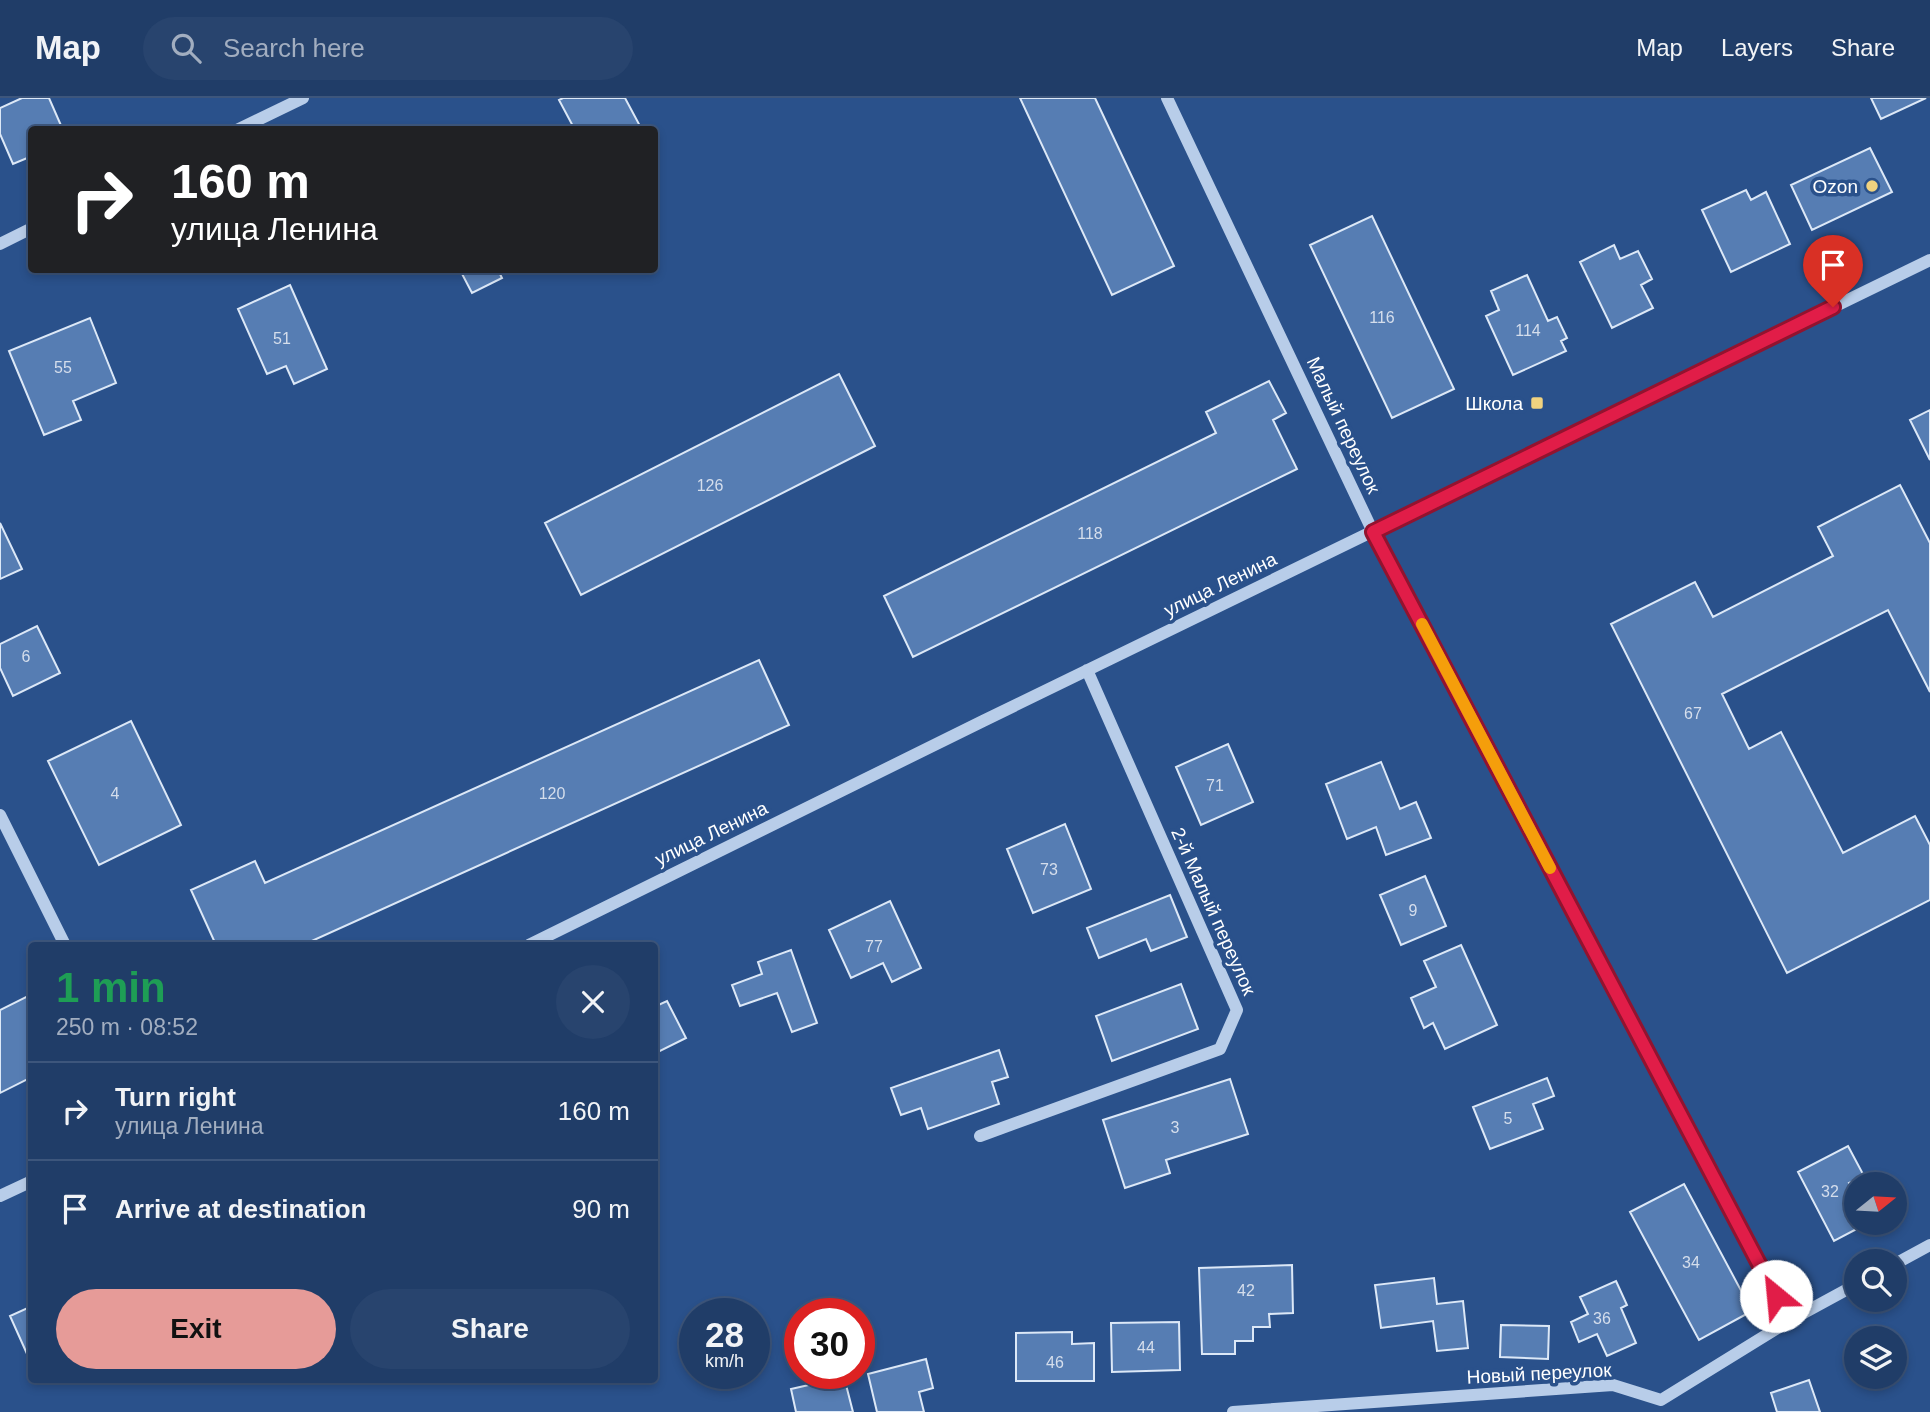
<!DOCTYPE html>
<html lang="en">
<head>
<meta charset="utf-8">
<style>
  :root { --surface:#203d68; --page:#28446e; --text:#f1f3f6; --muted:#a2aec0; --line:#3d567c; --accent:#e69b98 }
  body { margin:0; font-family:Arial,sans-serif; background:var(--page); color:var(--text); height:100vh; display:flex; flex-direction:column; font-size:26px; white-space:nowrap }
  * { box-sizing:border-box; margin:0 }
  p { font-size:23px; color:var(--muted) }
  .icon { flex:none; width:38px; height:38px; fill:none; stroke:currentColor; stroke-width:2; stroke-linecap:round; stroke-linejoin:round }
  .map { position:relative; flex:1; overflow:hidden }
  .sheet { position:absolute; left:28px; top:844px; width:630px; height:441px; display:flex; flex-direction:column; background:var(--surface); border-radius:7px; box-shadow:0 4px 10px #0003,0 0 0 2px var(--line) }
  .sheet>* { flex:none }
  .guide { position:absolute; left:28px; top:28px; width:630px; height:147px; border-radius:7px; box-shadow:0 4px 10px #0003,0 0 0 2px var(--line); background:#202124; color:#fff; overflow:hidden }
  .needle { width:46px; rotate:72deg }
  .controls { position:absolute; left:1844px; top:1074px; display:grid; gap:14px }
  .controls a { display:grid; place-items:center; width:63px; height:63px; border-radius:50%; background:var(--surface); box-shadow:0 4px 10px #0003,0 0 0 2px var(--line); font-size:35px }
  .speed { position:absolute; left:679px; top:1200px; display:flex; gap:14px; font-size:35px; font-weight:700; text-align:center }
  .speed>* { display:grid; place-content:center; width:91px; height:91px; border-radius:50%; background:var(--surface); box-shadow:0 4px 10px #0003,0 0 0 2px var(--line); line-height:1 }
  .speed small { font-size:18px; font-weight:400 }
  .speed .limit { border:10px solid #d22; background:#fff; color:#111 }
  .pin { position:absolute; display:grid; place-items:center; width:60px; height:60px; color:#fff; margin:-72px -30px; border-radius:50% 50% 50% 0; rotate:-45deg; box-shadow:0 0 7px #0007 }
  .pin .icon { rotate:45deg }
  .me { position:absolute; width:77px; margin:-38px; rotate:332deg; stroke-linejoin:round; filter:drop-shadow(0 0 5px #0008) }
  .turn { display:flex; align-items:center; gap:24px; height:147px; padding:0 28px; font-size:32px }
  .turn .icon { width:91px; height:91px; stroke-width:2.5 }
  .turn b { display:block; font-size:49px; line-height:60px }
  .round { display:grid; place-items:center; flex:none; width:74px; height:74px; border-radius:37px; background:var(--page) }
  .summary { display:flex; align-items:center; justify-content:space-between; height:119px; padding:0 28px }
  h1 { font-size:42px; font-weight:700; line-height:52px; color:#1e9e55 }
  .action { display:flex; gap:14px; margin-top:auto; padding:14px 28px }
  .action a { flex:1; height:80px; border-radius:42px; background:var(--accent); color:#111; font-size:28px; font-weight:700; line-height:80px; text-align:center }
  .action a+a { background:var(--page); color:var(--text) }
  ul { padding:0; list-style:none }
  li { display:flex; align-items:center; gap:21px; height:98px; padding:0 28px; border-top:2px solid var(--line) }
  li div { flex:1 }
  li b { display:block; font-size:26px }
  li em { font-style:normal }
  header { display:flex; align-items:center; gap:42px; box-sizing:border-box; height:98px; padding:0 35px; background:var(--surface); border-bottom:2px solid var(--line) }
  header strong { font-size:33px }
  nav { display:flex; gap:38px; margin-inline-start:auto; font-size:24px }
  .search { width:490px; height:63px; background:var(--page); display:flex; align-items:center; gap:18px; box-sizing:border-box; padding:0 24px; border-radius:38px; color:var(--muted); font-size:26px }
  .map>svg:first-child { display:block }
  .building { fill:#567db3; stroke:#dce8f7; stroke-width:2 }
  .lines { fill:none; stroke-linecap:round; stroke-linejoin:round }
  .minor { stroke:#b8cde9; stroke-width:12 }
  .route-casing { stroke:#92132f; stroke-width:18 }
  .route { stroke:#e11d48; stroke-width:12 }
  .slow { stroke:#f59e0b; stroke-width:12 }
  .poi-dot { fill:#f0d27f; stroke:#2a518b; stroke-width:2.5 }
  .labels { text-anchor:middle; stroke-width:7; stroke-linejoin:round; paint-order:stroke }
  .number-label { font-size:16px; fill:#d5deec }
  .poi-label { font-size:19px; fill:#fff; stroke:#2a518b; text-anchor:end }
  .street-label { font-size:19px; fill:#fff; stroke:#2a518b }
</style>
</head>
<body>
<header>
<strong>Map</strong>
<div class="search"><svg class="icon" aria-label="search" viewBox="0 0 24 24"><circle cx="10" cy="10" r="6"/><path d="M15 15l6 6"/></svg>Search here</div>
<nav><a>Map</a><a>Layers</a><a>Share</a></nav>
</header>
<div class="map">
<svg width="1930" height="1314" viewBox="0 0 1930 1314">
  <rect width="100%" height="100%" fill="#2a518b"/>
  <path class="building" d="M22,0h27l14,32h-31v26l-19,8 -13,-30v-26z
    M563,0h62l15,28 -8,4h-57l-16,-30z
    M1020,0h75l79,168 -62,29z
    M1871,0h55l-45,21z
    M1870,50l22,44 -80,38 -21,-45z
    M1746,92l5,10 15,-8 24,52 -59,28 -29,-62z
    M1372,118l82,173 -62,29 -82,-173z
    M1614,147l6,14 18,-8 14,28 -11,6 12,23 -41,20 -32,-66z
    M460,172h38l4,8 -30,15z
    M1527,177l21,46 9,-4 10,21 -6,3 5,10 -53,24 -27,-59 13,-6 -8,-19z
    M290,187l37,84 -33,15 -8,-18 -19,8 -29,-65z
    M90,220l26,65 -43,18 8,19 -37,15 -35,-84z
    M839,276l36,72 -294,149 -36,-72z
    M1269,283l17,32 -13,7 24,49 -384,188 -29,-61 332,-163 -10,-21z
    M1930,312v50l-20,-40z
    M1900,387l30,58v149l-42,-82 -166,84 27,55 32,-17 62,121 72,-37 15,29v55l-143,73 -176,-349 84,-42 18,35 120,-61 -15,-29z
    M0,425l22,46 -22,10z
    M37,528l23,47 -47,23 -13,-28v-24z
    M759,562l30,65 -486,220h-87l-25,-55 64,-29 10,22z
    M131,623l50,104 -82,40 -51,-104z
    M1228,646l25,58 -52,23 -25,-58z
    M1381,664l19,47 16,-7 15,36 -45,17 -10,-28 -29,12 -21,-55z
    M1065,726l26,65 -58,24 -26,-64z
    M1425,778l21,50 -45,19 -21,-50z
    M1170,797l17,42 -36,14 -5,-12 -47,19 -12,-30z
    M890,803l31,67 -29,14 -9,-19 -32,15 -22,-48z
    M1461,847l36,80 -52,24 -12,-26 -9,5 -13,-30 25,-11 -12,-26z
    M791,852l26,73 -25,9 -15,-39 -37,13 -8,-21 30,-11 -4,-12z
    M1181,886l17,45 -86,32 -16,-45z
    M32,896v83l-32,16v-83z
    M667,903l19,37 -32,16v-47z
    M999,952l9,27 -16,5 7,22 -71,25 -7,-21 -20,7 -10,-27z
    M1547,980l7,18 -21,8 10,25 -53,20 -17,-42z
    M1230,981l18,55 -82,26 4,13 -45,15 -22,-68z
    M1848,1048l16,30 -15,7 8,15v25h11l-34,18 -36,-69z
    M1684,1086l68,127 -53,29 -69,-128z
    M1292,1167l1,48 -24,1 1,13h-17v14h-18v13h-33l-3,-86z
    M1434,1180l3,26 26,-3 5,47 -31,3 -4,-30 -52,7 -6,-43z
    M1616,1183l11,24 -6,3 15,35 -29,13 -10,-22 -18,8 -8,-20 17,-8 -8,-17z
    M32,1208v59l-22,-49z
    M1179,1224l1,48 -68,2 -1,-49z
    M1501,1227l48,1 -1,33 -48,-2z
    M1072,1234v12l22,-1v38h-78v-48z
    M926,1261l7,29 -14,4 5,20h-47l-9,-38z
    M844,1279l9,35h-57l-5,-23z
    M1809,1282l11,32h-43l-6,-19z"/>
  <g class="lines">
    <path class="minor" d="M1167,0l206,434 416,789
      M237,32l66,-32
      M0,146l32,-16
      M0,717l65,130
      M529,847l454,-224 947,-461
      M980,1038l240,-87 17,-39 -150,-340
      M0,1098l32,-15
      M1895,1166l35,-19
      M1233,1314l380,-27 48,15 128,-79 68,-37"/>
  </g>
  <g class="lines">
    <g class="route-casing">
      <path id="route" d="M1776,1198l-403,-764 460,-225"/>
    </g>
    <use href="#route" class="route"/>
    <path class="slow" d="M1422,526l128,244"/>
  </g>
  <g class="poi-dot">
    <circle cx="1872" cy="88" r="7"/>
    <rect x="1530" y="298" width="14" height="14" rx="3.5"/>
  </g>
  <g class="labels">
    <g class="number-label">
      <text x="1382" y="225">116</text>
      <text x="1528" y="238">114</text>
      <text x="282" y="246">51</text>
      <text x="63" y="275">55</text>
      <text x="710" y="393">126</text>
      <text x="1090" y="441">118</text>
      <text x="26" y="564">6</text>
      <text x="1693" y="621">67</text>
      <text x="1215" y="693">71</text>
      <text x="115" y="701">4</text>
      <text x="552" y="701">120</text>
      <text x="1049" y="777">73</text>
      <text x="1413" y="818">9</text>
      <text x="874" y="854">77</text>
      <text x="1508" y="1026">5</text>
      <text x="1175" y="1035">3</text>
      <text x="1830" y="1099">32</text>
      <text x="1691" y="1170">34</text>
      <text x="1246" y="1198">42</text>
      <text x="1602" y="1226">36</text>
      <text x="1146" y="1255">44</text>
      <text x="1055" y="1270">46</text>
    </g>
    <g class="poi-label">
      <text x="1858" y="95">Ozon</text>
      <text x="1523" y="312">Школа</text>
    </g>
    <g class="street-label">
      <text transform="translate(1344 327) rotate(65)" y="7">Малый переулок</text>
      <text transform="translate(1220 486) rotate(-26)" y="7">улица Ленина</text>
      <text transform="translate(711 735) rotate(-26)" y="7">улица Ленина</text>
      <text transform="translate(1214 813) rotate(66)" y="7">2-й Малый переулок</text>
      <text transform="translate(1539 1275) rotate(-3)" y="7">Новый переулок</text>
    </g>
  </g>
</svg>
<div class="controls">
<a><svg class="needle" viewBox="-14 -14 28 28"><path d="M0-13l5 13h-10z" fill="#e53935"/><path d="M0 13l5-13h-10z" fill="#a2aec0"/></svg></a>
<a><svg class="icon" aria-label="search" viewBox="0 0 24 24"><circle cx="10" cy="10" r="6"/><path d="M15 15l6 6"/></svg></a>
<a><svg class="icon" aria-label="layers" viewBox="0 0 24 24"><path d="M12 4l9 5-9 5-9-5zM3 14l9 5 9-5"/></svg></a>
</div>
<div class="speed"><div>28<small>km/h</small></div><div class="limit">30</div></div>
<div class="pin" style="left:1833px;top:209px;background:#d93025"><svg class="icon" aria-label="arrive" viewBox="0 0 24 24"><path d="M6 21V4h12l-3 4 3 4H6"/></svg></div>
<svg class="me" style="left:1776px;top:1198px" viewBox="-20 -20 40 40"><circle r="19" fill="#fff"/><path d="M0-13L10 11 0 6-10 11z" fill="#e11d48"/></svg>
<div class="guide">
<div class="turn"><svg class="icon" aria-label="right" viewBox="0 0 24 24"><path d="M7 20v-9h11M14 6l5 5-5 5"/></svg><div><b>160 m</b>улица Ленина</div></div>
</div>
<section class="sheet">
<div class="summary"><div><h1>1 min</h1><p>250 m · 08:52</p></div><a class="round"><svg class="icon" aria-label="close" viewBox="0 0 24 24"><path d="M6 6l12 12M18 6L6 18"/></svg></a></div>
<ul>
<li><svg class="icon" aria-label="right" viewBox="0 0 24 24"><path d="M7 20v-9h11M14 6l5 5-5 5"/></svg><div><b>Turn right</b><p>улица Ленина</p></div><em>160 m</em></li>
<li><svg class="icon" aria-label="arrive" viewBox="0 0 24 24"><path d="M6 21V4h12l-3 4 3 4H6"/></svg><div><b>Arrive at destination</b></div><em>90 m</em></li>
</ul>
<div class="action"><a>Exit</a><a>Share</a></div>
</section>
</div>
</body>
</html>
